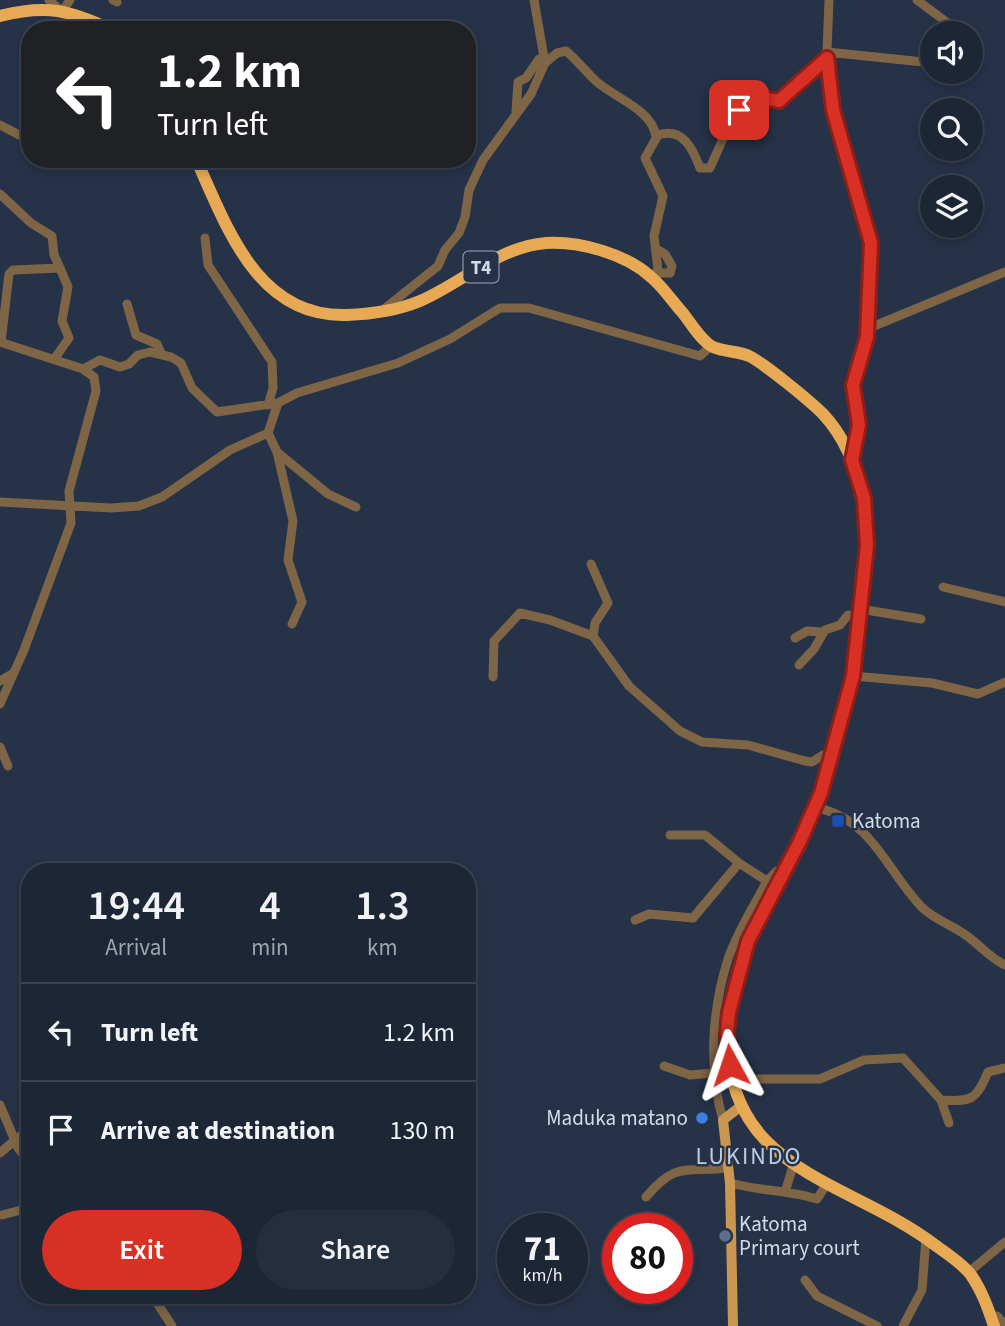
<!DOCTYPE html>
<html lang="en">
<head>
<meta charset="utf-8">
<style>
  :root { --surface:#1c2635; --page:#252e3d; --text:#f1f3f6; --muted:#a0a5ad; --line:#3a4350; --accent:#d93025 }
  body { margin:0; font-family:"Source Sans 3",sans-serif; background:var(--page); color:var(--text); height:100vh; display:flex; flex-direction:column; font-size:26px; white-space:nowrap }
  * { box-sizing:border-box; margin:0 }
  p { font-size:23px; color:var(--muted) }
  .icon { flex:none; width:38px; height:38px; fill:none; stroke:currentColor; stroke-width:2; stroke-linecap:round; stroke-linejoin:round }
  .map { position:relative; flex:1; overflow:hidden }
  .sheet { position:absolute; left:21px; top:863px; width:455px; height:441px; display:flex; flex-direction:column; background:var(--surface); border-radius:28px; box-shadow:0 4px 10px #0003,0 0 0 2px var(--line) }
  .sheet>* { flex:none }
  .hud { position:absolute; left:21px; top:21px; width:455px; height:147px; border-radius:28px; box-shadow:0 4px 10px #0003,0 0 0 2px var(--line); background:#202124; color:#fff; overflow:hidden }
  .fabs { position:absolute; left:920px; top:21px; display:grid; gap:14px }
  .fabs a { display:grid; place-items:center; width:63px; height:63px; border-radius:50%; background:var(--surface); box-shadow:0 4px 10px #0003,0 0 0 2px var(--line); font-size:35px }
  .speed { position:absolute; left:497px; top:1213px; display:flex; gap:14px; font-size:35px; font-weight:700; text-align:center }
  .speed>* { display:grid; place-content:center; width:91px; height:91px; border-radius:50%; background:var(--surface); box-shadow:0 4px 10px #0003,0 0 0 2px var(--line); line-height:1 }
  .speed small { font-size:18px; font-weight:400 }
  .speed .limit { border:10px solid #d22; background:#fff; color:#111 }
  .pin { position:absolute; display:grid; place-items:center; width:60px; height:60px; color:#fff; margin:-30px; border-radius:14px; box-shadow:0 4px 10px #0006 }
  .me { position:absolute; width:77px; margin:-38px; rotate:355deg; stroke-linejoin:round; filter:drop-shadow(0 0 5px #0008) }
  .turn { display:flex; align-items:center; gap:24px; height:147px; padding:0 21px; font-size:32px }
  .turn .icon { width:91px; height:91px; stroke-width:2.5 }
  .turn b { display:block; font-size:49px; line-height:60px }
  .eta { display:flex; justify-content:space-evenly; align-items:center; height:119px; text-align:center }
  .eta b { font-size:42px; font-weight:600; line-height:49px }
  .primary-button { display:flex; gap:14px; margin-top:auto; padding:14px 21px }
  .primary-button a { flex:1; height:80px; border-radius:42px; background:var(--accent); color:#fff; font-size:28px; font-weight:600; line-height:80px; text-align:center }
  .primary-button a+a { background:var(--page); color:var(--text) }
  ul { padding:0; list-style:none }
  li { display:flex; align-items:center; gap:21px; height:98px; padding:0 21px; border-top:2px solid var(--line) }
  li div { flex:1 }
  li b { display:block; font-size:26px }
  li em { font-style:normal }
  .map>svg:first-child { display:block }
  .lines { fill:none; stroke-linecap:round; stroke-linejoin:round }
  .minor { stroke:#7e6545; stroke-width:9 }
  .major { stroke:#ca9651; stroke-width:10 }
  .highway { stroke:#e8a954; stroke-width:12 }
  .route-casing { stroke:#8d1f18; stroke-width:18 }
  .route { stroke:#d93025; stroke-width:12 }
  .transit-dot { fill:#1a4fb4; stroke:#263247; stroke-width:2.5 }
  .shop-dot { fill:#3f7fe0; stroke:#263247; stroke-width:2.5 }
  .service-dot { fill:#5c6f8a; stroke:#263247; stroke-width:2.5 }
  .labels { text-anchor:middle; stroke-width:5; stroke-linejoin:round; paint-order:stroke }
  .shield { fill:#263247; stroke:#9fa8b8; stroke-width:2 }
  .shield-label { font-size:19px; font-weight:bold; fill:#d3dbe9 }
  .poi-label { font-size:21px; fill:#d3dbe9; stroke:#263247; text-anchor:start }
  .quarter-label { font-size:24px; letter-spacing:2px; fill:#bccce7; stroke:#263247 }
</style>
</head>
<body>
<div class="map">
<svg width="1005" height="1326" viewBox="0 0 1005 1326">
  <rect width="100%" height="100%" fill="#263247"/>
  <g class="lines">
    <path class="minor" d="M49,0l10,9
      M113,0l4,2
      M534,0l11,63
      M829,0l-2,52 5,55 33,111 7,32 -5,87 -14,48 6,40 -7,34
      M917,0l44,33
      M63,10l7,-10
      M971,37l5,2 -5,12
      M827,52l106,11
      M516,111l2,-29 8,-4 13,-19 6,4
      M0,125l23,12
      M0,194l31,29 21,13 2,19 6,13
      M205,238l3,27 64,97 1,26 -5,17
      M655,248l10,6 7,12 -2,7h-14
      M652,278l6,-8 -4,-34 9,-40 -18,-38 13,-23c25,-8 35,14 42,33h10l24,-54 14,-5 14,-11 17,3 48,-43
      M127,304l9,31 21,9 4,9
      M379,313l59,-47 7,-16 14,-17 6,-16 4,-27 14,-30 48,-66 14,-31 12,-10 9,-2c11,9 20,21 31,31 18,16 56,28 59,55
      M867,329l138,-57
      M0,342l83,27 17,-9 20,7 9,-3 9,-9 12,-3 21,5 10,6 11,25 25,24 61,-9 19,-10 101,-30 52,-24 50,-31h29l171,48 11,-10
      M1,342l8,-68 4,-4 47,-2 8,19 -6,34 7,17 -14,20
      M268,433l9,19 16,69 -5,39 14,42 -10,22
      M277,452l51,42 28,13
      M0,502l111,6 28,-2 23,-9 68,-47 38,-17 10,-30
      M591,564l17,39 -13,20 -2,13 36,50 51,45 22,11 46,3 57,16 7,1 11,-7 8,1
      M943,587l62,15
      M860,609l61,10
      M795,638l12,-7 15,1
      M799,665l15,-16 11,-19 15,-5 8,-10 11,2
      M853,676l79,7 46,11 27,-12
      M493,677l1,-36 26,-28 30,7 43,16
      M0,681l14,-8
      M0,704l24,-54 47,-127 -2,-32 27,-100 -2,-14 -11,-8
      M0,747l8,19
      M815,807c57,13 68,57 103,96 11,14 34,22 49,33 14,10 22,21 38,29
      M670,835h35l34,28 28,18
      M635,920l14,-6 44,4 46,-55
      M664,1066l26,9 25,-2
      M734,1079h86l44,-19 39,-2 38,42 8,23
      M26,1085l4,2
      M941,1100c31,2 35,0 47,-28l17,-4
      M0,1105l18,43 12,15
      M723,1120c-15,-50 -11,-111 5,-161 9,-27 26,-53 39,-78l10,-10 9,-3
      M15,1139l15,-9
      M0,1153l15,-13
      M730,1183c29,8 58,7 87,16l9,-14
      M786,1189l7,-23
      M646,1197c31,-37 40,-24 82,-29
      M2,1215l19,-5 9,5
      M969,1272l36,-30
      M805,1280l12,16 60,30
      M152,1295l20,31
      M990,1316h7l8,9
      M903,1326l19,-36 4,-52"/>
    <path class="major" d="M733,1326l-3,-143 -7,-63 18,-14"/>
    <path class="highway" d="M0,16c47,-12 69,-6 112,14
      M196,159c31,68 61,159 151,156 26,-1 49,-4 73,-14 42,-18 78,-54 126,-58 34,-2 80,11 105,34 12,10 21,24 31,35 9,11 19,29 31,35 11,5 25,4 36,9 16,8 61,45 74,58 21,22 34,54 40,83 7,34 2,69 -2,102 -2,25 -3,50 -8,75 -9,54 -28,110 -50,160 -28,65 -76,125 -76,199 -1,140 121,146 208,212 12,9 27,18 36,30 11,16 17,33 23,51"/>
  </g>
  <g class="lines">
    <g class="route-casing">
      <path id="route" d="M730,1065l-3,-31 2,-22 19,-71 52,-100 21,-48 32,-117 14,-131 -3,-47 -12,-38 7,-35 -6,-40 14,-48 4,-94 -38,-133 -6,-52 -48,43 -17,-3 -14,11 -9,1"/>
    </g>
    <use href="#route" class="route"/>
  </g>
  <rect class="transit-dot" x="831" y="814" width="14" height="14" rx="3.5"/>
  <circle class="shop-dot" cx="702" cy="1118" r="7"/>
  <circle class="service-dot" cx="725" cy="1236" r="7"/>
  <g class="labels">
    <rect class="shield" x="463.5" y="251.5" width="35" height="31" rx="5"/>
    <g class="shield-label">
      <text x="481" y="274">T4</text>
    </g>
    <g class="poi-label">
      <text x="852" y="828">Katoma</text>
      <text x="688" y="1125" text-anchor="end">Maduka matano</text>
      <text x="739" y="1231">Katoma<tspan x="739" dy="24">Primary court</tspan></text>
    </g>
    <g class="quarter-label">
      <text x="749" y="1164">LUKINDO</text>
    </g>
  </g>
</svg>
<div class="fabs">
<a><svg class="icon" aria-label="sound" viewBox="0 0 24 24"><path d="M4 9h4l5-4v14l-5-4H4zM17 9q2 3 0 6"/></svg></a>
<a><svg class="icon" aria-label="search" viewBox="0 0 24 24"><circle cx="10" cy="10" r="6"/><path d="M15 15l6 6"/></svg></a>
<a><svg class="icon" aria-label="layers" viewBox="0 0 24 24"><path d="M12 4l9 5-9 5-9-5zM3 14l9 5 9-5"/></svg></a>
</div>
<div class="speed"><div>71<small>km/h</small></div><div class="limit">80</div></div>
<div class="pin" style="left:739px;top:110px;background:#d93025"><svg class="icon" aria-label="arrive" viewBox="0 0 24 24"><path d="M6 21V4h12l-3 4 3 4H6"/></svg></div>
<svg class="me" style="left:730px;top:1065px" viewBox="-20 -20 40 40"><path d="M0-17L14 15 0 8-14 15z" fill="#d93025" stroke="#fff" stroke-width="4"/></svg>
<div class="hud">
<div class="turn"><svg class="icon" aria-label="left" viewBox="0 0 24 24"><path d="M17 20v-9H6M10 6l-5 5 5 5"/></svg><div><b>1.2 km</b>Turn left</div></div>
</div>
<section class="sheet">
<div class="eta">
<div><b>19:44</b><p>Arrival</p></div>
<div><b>4</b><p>min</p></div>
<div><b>1.3</b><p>km</p></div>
</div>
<ul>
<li><svg class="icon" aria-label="left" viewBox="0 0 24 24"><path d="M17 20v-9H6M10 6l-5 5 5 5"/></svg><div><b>Turn left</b></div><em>1.2 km</em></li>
<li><svg class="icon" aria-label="arrive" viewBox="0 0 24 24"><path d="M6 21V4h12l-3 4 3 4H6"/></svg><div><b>Arrive at destination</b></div><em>130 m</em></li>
</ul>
<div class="primary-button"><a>Exit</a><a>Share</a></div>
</section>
</div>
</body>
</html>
